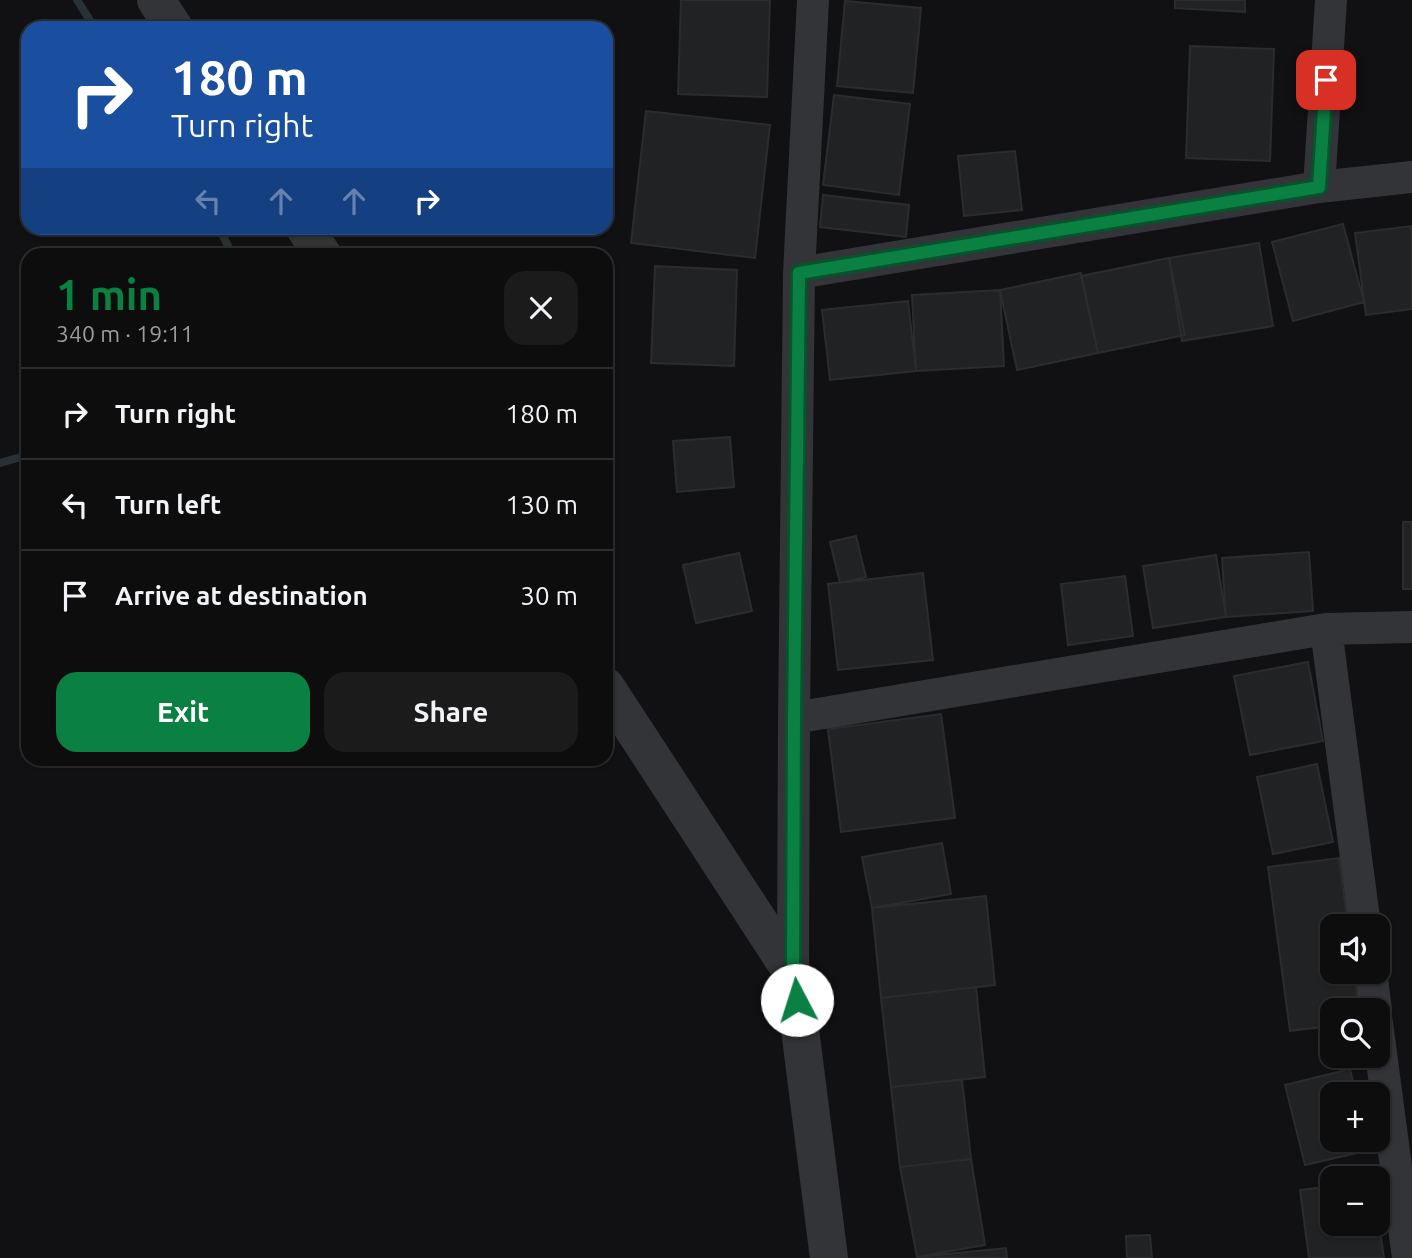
<!DOCTYPE html>
<html lang="en">
<head>
<meta charset="utf-8">
<style>
  :root { --surface:#0d0d0e; --page:#1b1b1c; --text:#f1f3f6; --muted:#9a9c9e; --line:#2d2d2e; --accent:#0b8043 }
  body { margin:0; font-family:Ubuntu,sans-serif; background:var(--page); color:var(--text); height:100vh; display:flex; flex-direction:column; font-size:26px; white-space:nowrap }
  * { box-sizing:border-box; margin:0 }
  p { font-size:23px; color:var(--muted) }
  .icon { flex:none; width:38px; height:38px; fill:none; stroke:currentColor; stroke-width:2; stroke-linecap:round; stroke-linejoin:round }
  .map { position:relative; flex:1; overflow:hidden }
  .drawer { position:absolute; left:21px; top:248px; width:592px; height:518px; display:flex; flex-direction:column; background:var(--surface); border-radius:21px; box-shadow:0 2px 5px #0004,0 0 0 2px var(--line) }
  .drawer>* { flex:none }
  .guide { position:absolute; left:21px; top:21px; width:592px; height:214px; border-radius:21px; box-shadow:0 2px 5px #0004,0 0 0 2px var(--line); background:#1a4fa0; color:#fff; overflow:hidden }
  .tools { position:absolute; left:1320px; top:914px; display:grid; gap:14px }
  .tools a { display:grid; place-items:center; width:70px; height:70px; border-radius:14px; background:var(--surface); box-shadow:0 2px 5px #0004,0 0 0 2px var(--line); font-size:35px }
  .pin { position:absolute; display:grid; place-items:center; width:60px; height:60px; color:#fff; margin:-30px; border-radius:14px; box-shadow:0 4px 10px #0006 }
  .me { position:absolute; width:77px; margin:-38px; rotate:355deg; stroke-linejoin:round; filter:drop-shadow(0 0 5px #0008) }
  .turn { display:flex; align-items:center; gap:24px; height:147px; padding:0 35px; font-size:32px }
  .turn .icon { width:91px; height:91px; stroke-width:2.5 }
  .turn b { display:block; font-size:49px; line-height:60px }
  .lanes { display:flex; align-items:center; height:66px; padding:0 35px; background:#0003; justify-content:center; gap:35px; direction:ltr }
  .lanes .off { opacity:.35 }
  .round { display:grid; place-items:center; flex:none; width:74px; height:74px; border-radius:21px; background:var(--page) }
  .overview { display:flex; align-items:center; justify-content:space-between; height:119px; padding:0 35px }
  h1 { font-size:42px; font-weight:700; line-height:52px; color:var(--accent) }
  .button { display:flex; gap:14px; margin-top:auto; padding:14px 35px }
  .button a { flex:1; height:80px; border-radius:21px; background:var(--accent); color:#fff; font-size:28px; font-weight:700; line-height:80px; text-align:center }
  .button a+a { background:var(--page); color:var(--text) }
  ul { padding:0; list-style:none }
  li { display:flex; align-items:center; gap:21px; height:91px; padding:0 35px; border-top:2px solid var(--line) }
  li div { flex:1 }
  li b { display:block; font-size:26px }
  li em { font-style:normal }
  .map>svg:first-child { display:block }
  .lines { fill:none; stroke-linecap:round; stroke-linejoin:round }
  .stream { stroke:#283135; stroke-width:8 }
  .building { fill:#212224; stroke:#2b2c2e; stroke-width:2 }
  .minor { stroke:#323437; stroke-width:32 }
  .tertiary { stroke:#323437; stroke-width:38 }
  .route-casing { stroke:#07532c; stroke-width:18 }
  .route { stroke:#0b8043; stroke-width:12 }
</style>
</head>
<body>
<div class="map">
<svg width="1412" height="1258" viewBox="0 0 1412 1258">
  <rect width="100%" height="100%" fill="#111113"/>
  <g class="lines">
    <path class="stream" d="M77,0l18,28
      M219,228l14,28
      M0,463l28,-8"/>
  </g>
  <path class="building" d="M681,0h89l-3,97 -89,-3z
    M1175,0h70v12l-70,-4z
    M845,1l76,7 -8,85 -76,-7z
    M1190,46l84,3 -4,112 -84,-3z
    M834,95l76,9 -11,91 -76,-10z
    M646,111l124,14 -15,133 -124,-15z
    M1015,151l7,59 -58,6 -6,-60z
    M823,195l86,10 -3,32 -86,-10z
    M1343,224l21,78 -71,19 -21,-79z
    M1412,226v83l-46,6 -11,-82z
    M488,228h69v6l-69,-4z
    M1259,243l14,83 -91,15 -13,-83z
    M1169,258l16,77 -87,18 -17,-77z
    M655,266l82,4 -3,96 -83,-3z
    M1081,273l17,80 -81,17 -17,-80z
    M1000,290l4,76 -88,5 -4,-76z
    M908,301l8,70 -86,9 -8,-70z
    M730,437l4,50 -57,5 -4,-51z
    M1403,522h9v67h-9z
    M856,536l10,41 -26,6 -10,-41z
    M1309,552l4,59 -87,6 -4,-59z
    M739,553l13,58 -56,12 -13,-58z
    M1216,555l10,62 -73,11 -10,-62z
    M923,573l10,87 -95,10 -10,-86z
    M1125,576l8,60 -65,9 -7,-61z
    M1308,662l15,79 -73,14 -16,-79z
    M941,714l14,104 -114,14 -13,-103z
    M1317,764l16,78 -60,12 -16,-77z
    M942,843l9,51 -79,14 -10,-51z
    M1339,858l9,68h-16v45h22l5,39h-27v16l-42,5 -22,-164z
    M986,896l9,89 -114,13 -9,-90z
    M976,987l9,90 -94,10 -10,-89z
    M1350,1069l6,25h-24v45h35l3,11 -65,15 -20,-80z
    M962,1080l9,79 -71,8 -9,-80z
    M971,1159l14,86 -68,12 -17,-90z
    M1332,1186v37h45v-12l7,47h-75l-9,-68z
    M1150,1235l2,23h-25l-1,-22z
    M1006,1248l1,10h-90v-1z"/>
  <g class="lines">
    <path class="minor" d="M1319,187l12,-187
      M799,273l520,-86 93,-10
      M1326,629l39,297
      M794,718l532,-89 86,-2
      M1371,971l5,39
      M793,974l1,-256 5,-445 14,-273
      M1377,1023l31,235"/>
    <path class="tertiary" d="M156,0l18,28
      M305,228l18,28
      M606,687l187,287 36,284"/>
  </g>
  <g class="lines">
    <g class="route-casing">
      <path id="route" d="M797,1000l-4,-26 1,-256 5,-445 520,-86 7,-107"/>
    </g>
    <use href="#route" class="route"/>
  </g>
</svg>
<div class="tools">
<a><svg class="icon" aria-label="sound" viewBox="0 0 24 24"><path d="M4 9h4l5-4v14l-5-4H4zM17 9q2 3 0 6"/></svg></a>
<a><svg class="icon" aria-label="search" viewBox="0 0 24 24"><circle cx="10" cy="10" r="6"/><path d="M15 15l6 6"/></svg></a>
<a>+</a>
<a>−</a>
</div>
<div class="pin" style="left:1326px;top:80px;background:#d93025"><svg class="icon" aria-label="arrive" viewBox="0 0 24 24"><path d="M6 21V4h12l-3 4 3 4H6"/></svg></div>
<svg class="me" style="left:797px;top:1000px" viewBox="-20 -20 40 40"><circle r="19" fill="#fff"/><path d="M0-13L10 11 0 6-10 11z" fill="#0b8043"/></svg>
<div class="guide">
<div class="turn"><svg class="icon" aria-label="right" viewBox="0 0 24 24"><path d="M7 20v-9h11M14 6l5 5-5 5"/></svg><div><b>180 m</b>Turn right</div></div>
<div class="lanes"><svg class="icon off" aria-label="left" viewBox="0 0 24 24"><path d="M17 20v-9H6M10 6l-5 5 5 5"/></svg><svg class="icon off" aria-label="ahead" viewBox="0 0 24 24"><path d="M12 20V5M6 11l6-6 6 6"/></svg><svg class="icon off" aria-label="ahead" viewBox="0 0 24 24"><path d="M12 20V5M6 11l6-6 6 6"/></svg><svg class="icon" aria-label="right" viewBox="0 0 24 24"><path d="M7 20v-9h11M14 6l5 5-5 5"/></svg></div>
</div>
<section class="drawer">
<div class="overview"><div><h1>1 min</h1><p>340 m · 19:11</p></div><a class="round"><svg class="icon" aria-label="close" viewBox="0 0 24 24"><path d="M6 6l12 12M18 6L6 18"/></svg></a></div>
<ul>
<li><svg class="icon" aria-label="right" viewBox="0 0 24 24"><path d="M7 20v-9h11M14 6l5 5-5 5"/></svg><div><b>Turn right</b></div><em>180 m</em></li>
<li><svg class="icon" aria-label="left" viewBox="0 0 24 24"><path d="M17 20v-9H6M10 6l-5 5 5 5"/></svg><div><b>Turn left</b></div><em>130 m</em></li>
<li><svg class="icon" aria-label="arrive" viewBox="0 0 24 24"><path d="M6 21V4h12l-3 4 3 4H6"/></svg><div><b>Arrive at destination</b></div><em>30 m</em></li>
</ul>
<div class="button"><a>Exit</a><a>Share</a></div>
</section>
</div>
</body>
</html>
